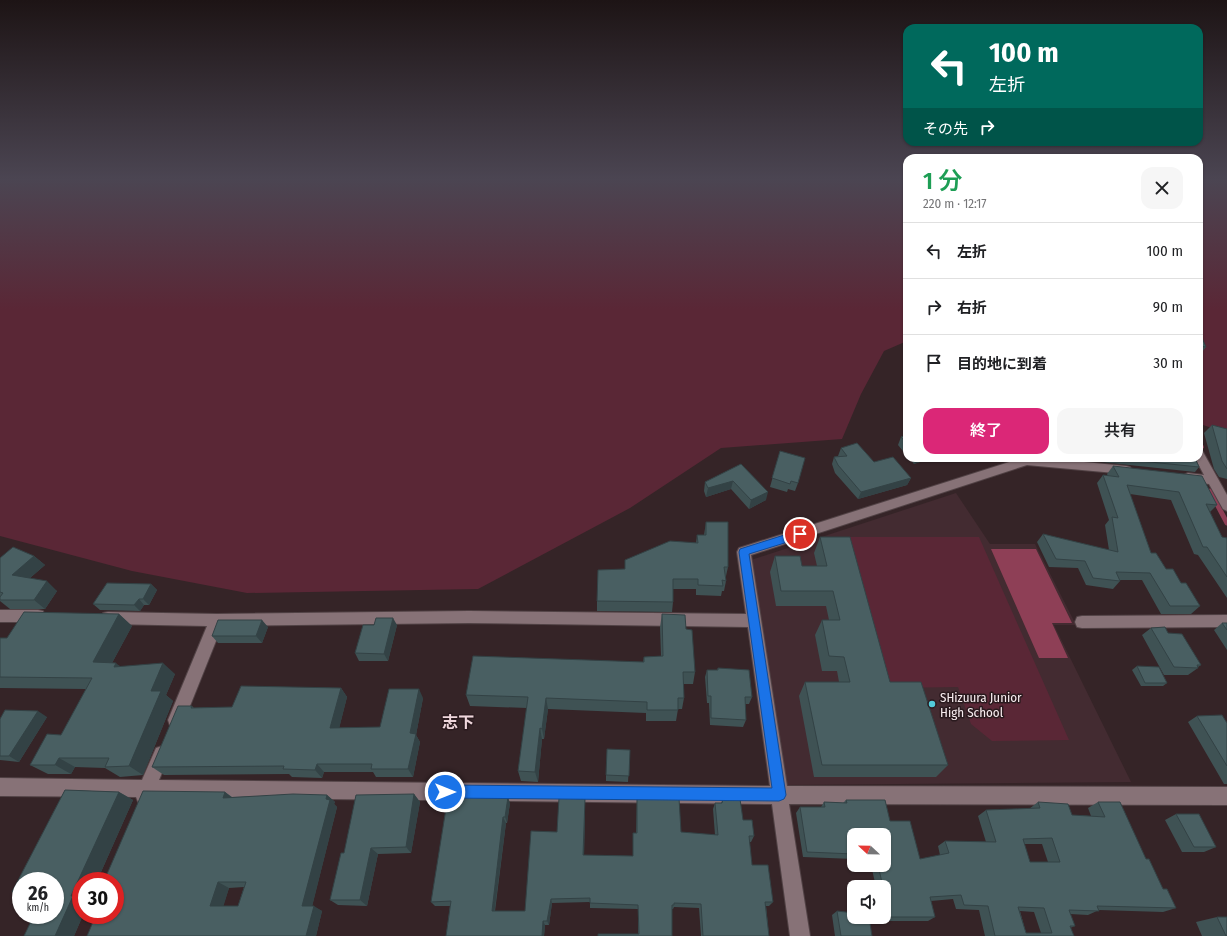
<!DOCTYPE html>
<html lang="ja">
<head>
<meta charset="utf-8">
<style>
  :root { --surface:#fff; --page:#f6f6f6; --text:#202124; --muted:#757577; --line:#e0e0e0; --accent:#db2777 }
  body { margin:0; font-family:"Fira Sans Condensed","Noto Sans JP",sans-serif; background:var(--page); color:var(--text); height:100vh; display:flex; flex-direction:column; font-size:15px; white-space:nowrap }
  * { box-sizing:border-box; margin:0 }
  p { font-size:13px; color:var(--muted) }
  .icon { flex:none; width:22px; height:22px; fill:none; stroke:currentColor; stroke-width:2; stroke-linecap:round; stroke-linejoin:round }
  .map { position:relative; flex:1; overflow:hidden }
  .panel { position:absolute; left:903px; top:154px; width:300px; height:308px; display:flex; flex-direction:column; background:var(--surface); border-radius:12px; box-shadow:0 1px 3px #0004 }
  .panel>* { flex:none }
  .top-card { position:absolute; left:903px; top:24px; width:300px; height:122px; border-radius:12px; box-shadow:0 1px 3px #0004; background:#00695c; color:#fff; overflow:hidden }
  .needle { width:26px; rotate:292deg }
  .controls { position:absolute; left:847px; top:828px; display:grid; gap:8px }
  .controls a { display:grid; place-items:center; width:44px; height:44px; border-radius:8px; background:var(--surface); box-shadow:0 1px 3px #0004; font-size:20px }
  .speed { position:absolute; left:12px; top:872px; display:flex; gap:8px; font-size:20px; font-weight:700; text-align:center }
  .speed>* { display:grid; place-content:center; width:52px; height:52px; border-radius:50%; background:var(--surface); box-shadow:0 1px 3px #0004; line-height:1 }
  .speed small { font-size:10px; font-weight:400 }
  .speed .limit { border:6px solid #d22; background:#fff; color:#111 }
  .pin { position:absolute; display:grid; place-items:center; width:34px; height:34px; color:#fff; margin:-17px; border:2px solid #fff; border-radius:50%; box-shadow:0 1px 4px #0007 }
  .me { position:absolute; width:44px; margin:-22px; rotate:90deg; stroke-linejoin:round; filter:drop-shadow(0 0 3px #0008) }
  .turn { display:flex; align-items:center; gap:14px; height:84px; padding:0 20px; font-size:18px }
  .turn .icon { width:52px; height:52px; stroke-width:2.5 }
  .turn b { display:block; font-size:28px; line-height:34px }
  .then { display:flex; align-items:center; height:38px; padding:0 20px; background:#0003; gap:8px; font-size:15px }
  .round { display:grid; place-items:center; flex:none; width:42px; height:42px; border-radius:12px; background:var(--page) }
  .head { display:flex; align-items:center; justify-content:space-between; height:68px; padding:0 20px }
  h1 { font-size:24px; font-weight:600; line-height:30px; color:#1e9e55 }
  .cta { display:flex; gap:8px; margin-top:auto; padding:8px 20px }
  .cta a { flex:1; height:46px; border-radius:12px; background:var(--accent); color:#fff; font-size:16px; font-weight:600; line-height:46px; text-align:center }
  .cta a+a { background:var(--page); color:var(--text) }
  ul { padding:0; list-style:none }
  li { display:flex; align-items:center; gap:12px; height:56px; padding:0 20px; border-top:1px solid var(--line) }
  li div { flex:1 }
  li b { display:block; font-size:15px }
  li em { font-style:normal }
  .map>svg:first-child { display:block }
  .built { fill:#432b31 }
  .green { fill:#5a2736 }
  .water { fill:#8e3f56 }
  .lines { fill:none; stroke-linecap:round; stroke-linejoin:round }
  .stream-far1 { stroke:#8e3f56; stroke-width:4 }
  .stream { stroke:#8e3f56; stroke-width:5 }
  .minor-casing { stroke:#514245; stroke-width:2 }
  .minor { fill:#877277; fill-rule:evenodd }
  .wall { fill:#3f5254; fill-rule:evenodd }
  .shaded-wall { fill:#334245 }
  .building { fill:#495f62; stroke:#334245; fill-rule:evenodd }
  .route { fill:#1a73e8; stroke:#114b97 }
  .poi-dot { fill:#53cbda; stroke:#2a1a1e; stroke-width:1.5 }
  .labels { text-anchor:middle; stroke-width:3; stroke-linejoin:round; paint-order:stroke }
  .near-poi-label { font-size:13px; fill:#f7ebee; stroke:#2a1a1e; text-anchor:start }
  .near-quarter-label { font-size:16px; font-weight:bold; fill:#efd7dc; stroke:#2a1a1e }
</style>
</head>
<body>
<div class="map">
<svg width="1227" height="936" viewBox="0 0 1227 936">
  <rect width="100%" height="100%" fill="#352427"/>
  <path class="built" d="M956,493l34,51h45l41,81h-22l77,157 -347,3 -33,-225z"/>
  <path class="green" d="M0,178h907v163l-23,10 -23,43 -19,45 -121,9 -91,60 -152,81 -231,4 -115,-22 -132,-35z
    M1199,178h28v255l-24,-8 -4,-11z
    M847,537h132l90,203 -77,1 -21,-17 -13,-37 -69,1z"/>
  <path class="water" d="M991,549h45l36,74h-20l16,35h-29z"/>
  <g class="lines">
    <path class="stream-far1" d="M1199,442l3,5"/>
    <path class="stream" d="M1210,491l17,32"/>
    <g class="minor-casing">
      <path id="minor" d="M1199,451l4,1 24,43v16l-4,-2 -14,-25 -25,-3 -2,-3 2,-3 4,-2 16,2 -9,-17h4z
        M1022,458h20l84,8 4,1 2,3 -2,3 -4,1 -99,-9 -276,90 36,231 440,1v18l-438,-1 21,132h-20l-18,-132 -620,-7 -2,5 -6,3 -6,-3 -2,-5 -136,-1v-18l142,2 14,-32 6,-2 6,2 2,6 -11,26 611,6 -22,-159 -279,-4 -247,3 -40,100 -6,2 -6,-2 -2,-6 39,-94 -99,-2 -5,-1 -2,-5 2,-5 5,-1 109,2 252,-3 277,3 -9,-62 2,-4z
        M0,610h38l5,1 2,5 -2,5 -5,1h-38z
        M1227,615v12l-145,1 -5,-1 -2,-5 2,-5 5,-1z"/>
    </g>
    <use href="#minor" class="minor"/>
  </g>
  <path class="wall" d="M1199,333l7,14 -7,9z
    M1212,425l15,4v50l-8,-2 -5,-8 -10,-36z
    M907,435v21l-9,-11 3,-8z
    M841,448l33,14 37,16 -4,7 -49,14 -23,-26 -3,-9 2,-7 4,-1z
    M780,451l18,32 -3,8 -7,-2 -1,3 -17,-5z
    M909,458h21l-1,1 -15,5z
    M1100,458h95l4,9 -4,5 -94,-10z
    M741,464l25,36 -17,9 -18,-20 -25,8 -2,-6 1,-9z
    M1113,466l104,39 -7,7 12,25 5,1v60l-29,-43 -4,-1 -23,-54 -41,-6 21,59 15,16 15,14 19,23 -9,8h-30l-19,-34h-22v1l-7,8 -27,-4 -8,-17 -29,-1 -12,-25 6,-8 66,16 -4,-25 4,-5 -12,-37 6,-8 5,1 -1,-2z
    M706,522l22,45 -2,9v5l-2,10h-2l-1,5 -25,-1v-6h-23v13l-1,10 -75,-1v-10l28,-32 71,-26 1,-8h7z
    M820,537l70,145 58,83 -12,12h-122l-15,-81 6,-14h34l-2,-11h-15l-7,-36 7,-15h7l-3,-14h-50l-6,-34 5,-16 27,10h15l-3,-13z
    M34,556l11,9 -15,13 27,13 -12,18h-35l-10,-8v-43z
    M151,584l6,6 -8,15h-5l-4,6 -40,-1 -7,-6z
    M119,614l13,12 -20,37 8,3 55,8 -9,21 7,6 -30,74 -23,2 -15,-9 -30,-1 -4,7h-23l-18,-9 31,-30 25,-46 -86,-1v-50h7z
    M662,614l33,58 -2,12h-9v14l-2,11h-4l-2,12h-30v-8l-98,-4 -4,30h-2l-4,43 -17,-1 -3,-10 9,-63 -57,-2 -4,-11 177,-33 1,-5 17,-1 -1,-29z
    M1222,623h5v27l-13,-20z
    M397,625l-9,36h-29l-4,-8z
    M268,627l-6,16h-44l-6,-7z
    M1151,628l17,5 33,32 -3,2v1l-10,7h-24l-22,-40z
    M1137,666l30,17 -4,3h-22l-9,-16z
    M718,668l34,29 -3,7h-4l1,16 -3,7 -33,-2 -1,-22h-2l-2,-26 2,-7h10z
    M341,688l6,9 -8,31 41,-1 43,-29 -7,37 4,7 -7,35h-37l-3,-5h-49l-2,6 -30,-1 -3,-3 -125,1 -12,-8 40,-61 2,2 38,-1z
    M1197,716l30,7v61h-3l-36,-62z
    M47,717l-28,45 -19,-2v-41z
    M630,750l-2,32 -22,-1v-6z
    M65,790l54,2 14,8 -36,81h-16v34h2l-9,21h-50l10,-21h21v-34h-34v14l-9,-3z
    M225,792l7,5 95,-2 8,7 -1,2 3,3 -25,99 10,5 -6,25h-229zM244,887l-6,19h-15l6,-18z
    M414,794l6,8 -9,51 -33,1 -11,52 -29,-1 -8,-5z
    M637,798l44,34 34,3 -2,-26 2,-6h6l2,-4 20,21 11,16 -3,6h-2l3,23 21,37 -4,4h-3l3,30h-68l-2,-28 -25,-1 -1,2h-1l-34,25v-25l-48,-1v-6l-38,1 -3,22h-4l-1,11h-98l4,-30h-15l-4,-4 79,-99 -3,20h-1l-11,88h30l32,-79 28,-33v6l-1,50 49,1v-23h3z
    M846,800l44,21 30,38 20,-4 -2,-9 7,-5 41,1 -8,-26 8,-6 43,-1 9,-7 34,13 19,1 -3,-8 10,-6 48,57 17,30 13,19 -13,4 -64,-2 -11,5 -18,-1 5,12 -5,2 4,8h-89l-6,-26 -23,-1 -3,-10 -22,2 4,16 -7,4h-45v-4h1v-30h-8l-5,-22h13v-30h-30v24l-51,-2 -7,-44 4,-6h21l3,-5 19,1zM1024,844h18l6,18h-18zM1020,911l14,1 7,21h-15z
    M1176,814l40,33 -12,5h-22l-17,-32z
    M837,911l35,25h-37l-3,-21z
    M1217,917l10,19h-25l-6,-14z"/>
  <path class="shaded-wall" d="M917,458h13l-1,1 -15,5z
    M911,478l-4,7 -49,14 3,-7z
    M733,481l-2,8 -25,8 2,-9z
    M768,492l-2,8 -17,9 2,-9z
    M34,556l11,9 -22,19 -11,-9z
    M47,581l10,10 -12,18 -11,-9z
    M151,584l6,6 -8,15 -6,-6z
    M139,599l5,6 -4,6 -6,-6z
    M119,614l13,12 -26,48 -13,-12z
    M393,618l4,7 -9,36 -4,-7z
    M262,620l6,7 -6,16 -6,-7z
    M116,663l13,11 -15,-7z
    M163,663l12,11 -9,21 7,6 -30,74 -14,-9 22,-75z
    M341,688l6,9 -10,40 -7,-9z
    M419,689l4,9 -7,37 4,7 -7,35 -5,-8 2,-36z
    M546,698l2,11 -4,30 -2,-10z
    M38,711l9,6 -28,45 -10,-6z
    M540,728l2,11 -4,43 -3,-10z
    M59,758l16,9 -4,7 -16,-9z
    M317,764l7,8 -2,6 -7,-8z
    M119,792l14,8 -36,81h-16v34h2l-9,21h-19l16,-40z
    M225,792l10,8 -12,-2z
    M414,794l6,8 -9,51 -5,-6z
    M327,795l8,7 -1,2 3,3 -26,104 -9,-5z
    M508,797l2,6 -3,20 -2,-6z
    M585,799v6l-1,55 -1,-5z
    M503,817l3,6 -12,92 -2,-4z
    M371,848l7,6 -11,52 -7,-6z
    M218,882l11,6 -7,23 -12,-5z
    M551,899l1,4 -3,22 -2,-4z
    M314,906l8,5 -6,25h-10z
    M543,921l2,4 -1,11h-2z"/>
  <path class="building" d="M1199,333h1l6,14 -7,-1z
    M1212,425l15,4v40l-5,-8z
    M907,435v9l-6,-7z
    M857,443l17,19 19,-5 18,21 -50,14 -23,-27 -4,-8 13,-1 -6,-8z
    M780,451l25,7 -7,25 -7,-2 -1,3 -18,-6z
    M1111,458h84l4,9z
    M741,464l27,28 -17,8 -18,-19 -25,7 -3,-6z
    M1113,466l89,10 15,29 -11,-1 16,33 5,1v39l-20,-30h-4l-24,-55 -52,-7 24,68h5l10,16h7l8,14h5l14,23h-30l-20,-33 -34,-1 4,9 -27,-3 -8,-17 -29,-2 -13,-25 75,18 -6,-35 6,1 -15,-43 16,2z
    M706,522h22v45h-4l2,14 -4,-1 1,6 -25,-1v-6h-25v23l-76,-1 1,-31 27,-1v-9l45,-19 28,2 -1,-8h9z
    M820,537h30l40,145h31l27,83h-126l-17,-83h45l-6,-25 -15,-1 -7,-36h18l-7,-29h-52l-6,-35h25l2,10h25z
    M13,547l21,9 -22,19 35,6 -13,19h-34v-3l3,-4 -3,-1v-34z
    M107,583l44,1 -8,15h-4l-5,6 -41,-1z
    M24,612l95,2 -26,48 23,1 -2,4 49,-4 -12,28h10l-32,75 -24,1 4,-9h-50l-4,7h-25l17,-31 14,1 31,-57 -92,-1v-39h7z
    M662,614l23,1 1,14 6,1 3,42h-12l1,26h-6v12h-31v-8l-101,-4 -4,31 -2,-1 -5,44 -17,-1 10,-74 -62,-2 7,-39 171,6v-5l19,-1z
    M376,618h17l-9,36 -29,-1 8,-28h11z
    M218,620h44l-6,16h-44z
    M1222,623h5v7z
    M1165,627l3,6 14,1 19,31h-4l1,3 -24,-1 -23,-39z
    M1137,666l22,1 8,16h-22z
    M718,668l31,2 3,27h-7l1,23 -35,-2v-22h-3l-1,-26h11z
    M241,686l100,2 -11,40 50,-1 9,-38h30l-9,44 6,1 -8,35h-37l1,-5h-55l-2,6 -32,-1 1,-3 -132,1 26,-61h14l-1,2 41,-1z
    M5,710l33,1 -29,45h-9v-37z
    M1222,715l5,8v43l-30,-50z
    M607,749l23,1 -1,26 -23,-1z
    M65,790l54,2 -48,104h2l-18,40h-31l10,-21h21v-34h-34v11h-9z
    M143,791l82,1 -2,6 70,-4 34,1 -1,4 4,1 -28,106h12l-8,30h-219l9,-21h19v-34h-11zM218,882h28l-8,24h-28z
    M414,794l-8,53 -35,1 -11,52h-30l11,-47h3l12,-58z
    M448,796l60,1 -3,20h-2l-11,94h33l6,-80 26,1 2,-34 26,1 -2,56 50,1v-23h4v-35h42l2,34 37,3 -3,-32h7l1,-4h17l3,21h9l2,16h-5l3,29h16l5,37h-8l4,34h-66l-2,-32 -27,-1v2h-2v31h-74v-2h41l-1,-29 -48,-2v-5l-39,1 -4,22h-4l-1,15h-96l5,-35 -20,1z
    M846,800h39l5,21h20l10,38 29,-6 -4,-12 51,1 -10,-32 54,-2 -2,-6 30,2 4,11 33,2 -7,-15h22l26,57h3l14,30h4l9,19 -79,-2 2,5 -30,-1 6,16h-5l4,10h-79l-7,-30 -24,-1 -3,-10 -31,2 5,20h-45l-6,-26v-4h-1l-5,-22h6v-30h-30v19l-47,-2 -7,-45h25l-1,-5 23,1zM1052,838l8,24h-30l-7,-23zM1018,907l26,1 8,25h-26z
    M1176,814h23l17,33h-22z
    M837,911l17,2v4h15l3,19h-31z
    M1217,917h10v19h-1z"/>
  <linearGradient id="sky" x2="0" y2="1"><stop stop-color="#1d1415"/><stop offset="0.58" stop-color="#4b4552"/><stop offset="1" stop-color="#4b4552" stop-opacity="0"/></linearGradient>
  <rect width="1227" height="309" fill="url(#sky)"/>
  <path class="route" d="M800,530l4,1 1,3 -1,3 -55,17 37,241 -2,4 -5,2 -334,-3 -5,-2 -1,-4 1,-5 5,-2 327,3 -33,-236 1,-3z"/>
  <circle class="poi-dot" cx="932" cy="704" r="4"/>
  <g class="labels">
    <g class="near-poi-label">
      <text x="940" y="702">SHizuura Junior<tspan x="940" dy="15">High School</tspan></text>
    </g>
    <g class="near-quarter-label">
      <text x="458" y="728">志下</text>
    </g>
  </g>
</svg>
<div class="controls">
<a><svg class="needle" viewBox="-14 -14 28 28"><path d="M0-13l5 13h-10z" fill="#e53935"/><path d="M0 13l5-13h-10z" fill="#757577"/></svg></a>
<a><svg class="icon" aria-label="sound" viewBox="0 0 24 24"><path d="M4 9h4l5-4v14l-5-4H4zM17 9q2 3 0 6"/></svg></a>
</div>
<div class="speed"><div>26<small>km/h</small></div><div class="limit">30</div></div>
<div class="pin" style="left:800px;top:534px;background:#d93025"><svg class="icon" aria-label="arrive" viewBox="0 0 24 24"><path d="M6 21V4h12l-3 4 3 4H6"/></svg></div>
<svg class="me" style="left:445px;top:792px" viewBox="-20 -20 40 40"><circle r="17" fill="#1a73e8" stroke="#fff" stroke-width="3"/><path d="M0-11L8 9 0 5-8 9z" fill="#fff"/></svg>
<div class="top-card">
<div class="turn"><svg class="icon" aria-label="left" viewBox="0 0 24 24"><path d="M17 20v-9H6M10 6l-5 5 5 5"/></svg><div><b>100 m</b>左折</div></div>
<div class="then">その先<svg class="icon" aria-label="right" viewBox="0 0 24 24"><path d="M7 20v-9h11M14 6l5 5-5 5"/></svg></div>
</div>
<section class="panel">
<div class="head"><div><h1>1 分</h1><p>220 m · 12:17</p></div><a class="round"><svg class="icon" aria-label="close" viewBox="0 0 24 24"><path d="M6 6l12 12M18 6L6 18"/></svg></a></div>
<ul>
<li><svg class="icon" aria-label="left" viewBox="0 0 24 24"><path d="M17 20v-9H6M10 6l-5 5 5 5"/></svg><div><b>左折</b></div><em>100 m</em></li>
<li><svg class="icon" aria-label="right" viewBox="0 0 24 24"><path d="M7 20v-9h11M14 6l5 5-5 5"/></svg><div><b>右折</b></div><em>90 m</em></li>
<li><svg class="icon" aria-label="arrive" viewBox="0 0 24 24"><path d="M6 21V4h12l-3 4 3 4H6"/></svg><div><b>目的地に到着</b></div><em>30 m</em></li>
</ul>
<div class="cta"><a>終了</a><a>共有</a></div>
</section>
</div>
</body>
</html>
